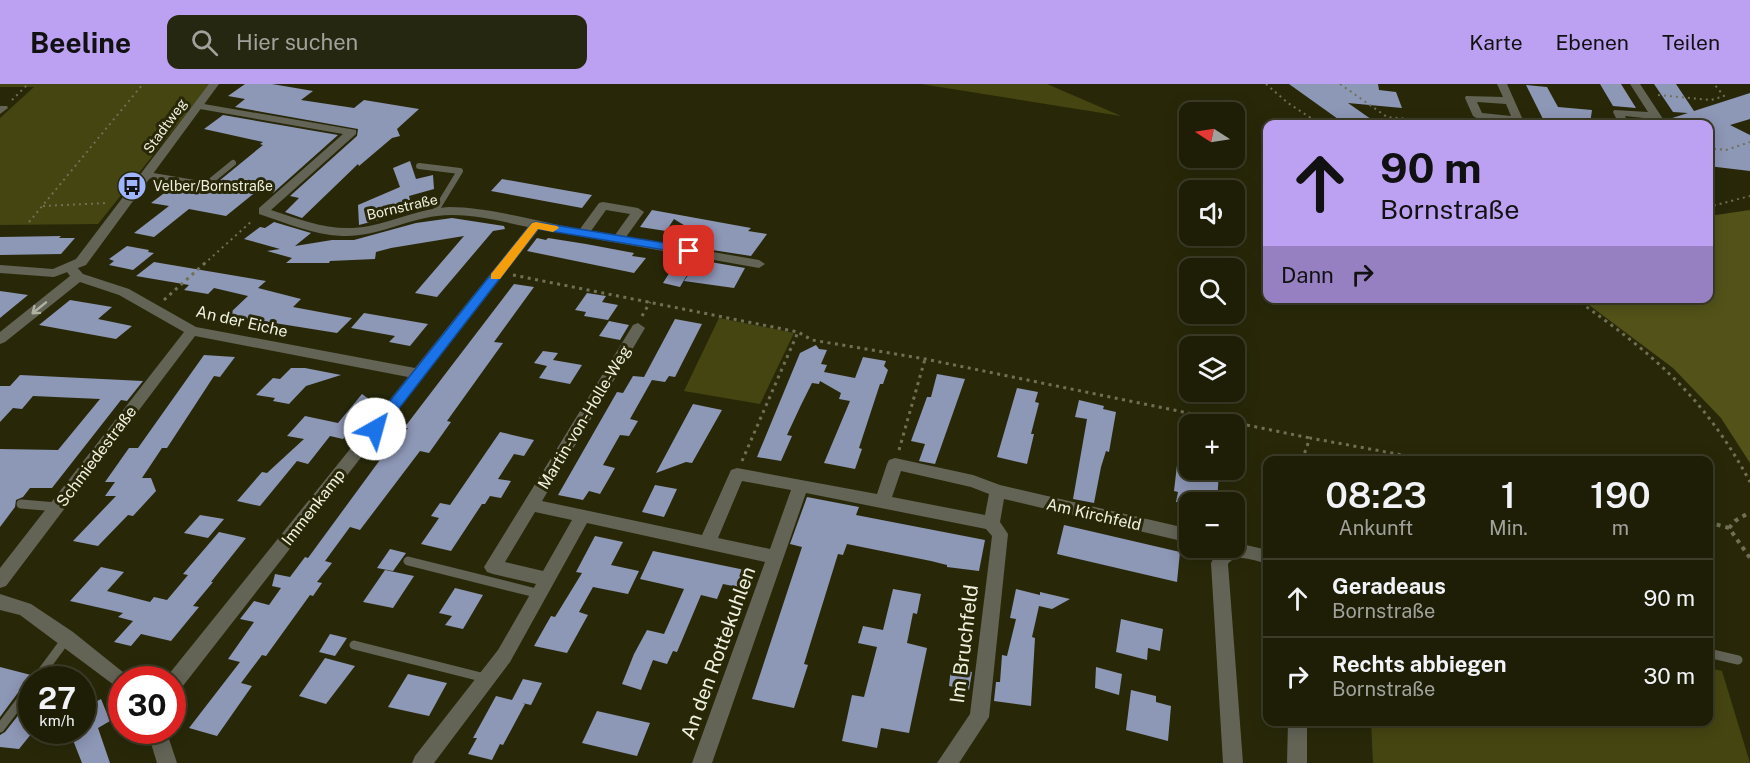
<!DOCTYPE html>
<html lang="de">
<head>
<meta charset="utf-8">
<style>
  :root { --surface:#1e1e07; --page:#262711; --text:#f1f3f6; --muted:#a1a29b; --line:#3c3c28; --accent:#bca0f2 }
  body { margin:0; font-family:"Public Sans",sans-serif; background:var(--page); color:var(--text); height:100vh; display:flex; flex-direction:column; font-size:22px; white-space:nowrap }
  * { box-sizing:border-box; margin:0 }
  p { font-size:20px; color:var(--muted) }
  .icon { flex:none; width:33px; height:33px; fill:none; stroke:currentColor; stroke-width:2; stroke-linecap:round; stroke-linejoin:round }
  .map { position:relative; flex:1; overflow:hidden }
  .sheet { position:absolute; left:1263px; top:372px; width:450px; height:270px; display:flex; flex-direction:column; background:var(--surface); border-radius:12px; box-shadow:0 3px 15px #0003,0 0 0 2px var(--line) }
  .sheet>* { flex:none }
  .guide { position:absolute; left:1263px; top:36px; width:450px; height:183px; border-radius:12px; box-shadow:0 3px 15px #0003,0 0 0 2px var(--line); background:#bca0f2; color:#111; overflow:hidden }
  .needle { width:39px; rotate:282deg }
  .fabs { position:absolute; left:1179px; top:18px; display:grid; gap:12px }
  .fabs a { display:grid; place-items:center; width:66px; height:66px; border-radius:12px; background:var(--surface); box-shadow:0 3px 15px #0003,0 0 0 2px var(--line); font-size:30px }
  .speed { position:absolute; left:18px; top:582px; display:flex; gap:12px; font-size:30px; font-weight:700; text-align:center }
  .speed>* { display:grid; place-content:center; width:78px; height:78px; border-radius:50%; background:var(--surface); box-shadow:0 3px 15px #0003,0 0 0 2px var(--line); line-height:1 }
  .speed small { font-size:15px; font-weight:400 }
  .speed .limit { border:9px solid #d22; background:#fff; color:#111 }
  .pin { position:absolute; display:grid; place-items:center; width:51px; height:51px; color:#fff; margin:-26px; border-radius:12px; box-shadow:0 3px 9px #0006 }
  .me { position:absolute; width:66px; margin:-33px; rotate:38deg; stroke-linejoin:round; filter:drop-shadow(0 0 4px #0008) }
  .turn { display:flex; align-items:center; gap:21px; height:126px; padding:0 18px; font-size:27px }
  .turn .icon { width:78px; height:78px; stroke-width:2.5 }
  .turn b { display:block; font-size:42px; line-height:51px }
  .then { display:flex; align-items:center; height:57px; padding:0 18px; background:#0003; gap:12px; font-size:22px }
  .eta { display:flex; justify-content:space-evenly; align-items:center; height:102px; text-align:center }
  .eta b { font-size:36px; font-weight:600; line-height:42px }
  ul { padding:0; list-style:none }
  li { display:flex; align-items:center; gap:18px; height:78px; padding:0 18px; border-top:2px solid var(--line) }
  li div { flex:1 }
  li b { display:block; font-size:22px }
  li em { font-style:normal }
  header { display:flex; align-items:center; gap:36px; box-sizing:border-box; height:84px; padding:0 30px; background:var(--accent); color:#111 }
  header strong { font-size:28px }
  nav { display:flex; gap:33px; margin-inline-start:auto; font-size:21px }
  .search { width:420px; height:54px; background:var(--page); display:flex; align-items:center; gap:15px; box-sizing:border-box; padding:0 21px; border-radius:12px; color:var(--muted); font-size:22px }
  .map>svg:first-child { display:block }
  .green { fill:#454512 }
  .forest { fill:#525219 }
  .building { fill:#8d97b6 }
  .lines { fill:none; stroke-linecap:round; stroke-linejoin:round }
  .path-far2 { stroke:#707056; stroke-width:2; stroke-dasharray:2 4; stroke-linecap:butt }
  .path-far1 { stroke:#707056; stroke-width:3; stroke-dasharray:3 4.5; stroke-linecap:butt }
  .path { stroke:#707056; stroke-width:4; stroke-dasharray:4 5; stroke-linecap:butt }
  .service-far1 { stroke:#636456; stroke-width:6 }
  .service { stroke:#636456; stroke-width:9 }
  .minor { fill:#636456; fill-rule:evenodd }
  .tertiary { fill:#636456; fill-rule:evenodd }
  .oneway { stroke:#b0b2a1 }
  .route { fill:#1a73e8; stroke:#114b97; stroke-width:1.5 }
  .slow { fill:#f59e0b }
  .labels { text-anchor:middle; stroke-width:6; stroke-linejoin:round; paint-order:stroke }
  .far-street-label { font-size:14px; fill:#eff1de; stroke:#282809 }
  .far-poi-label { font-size:14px; fill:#eff1de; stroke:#282809; text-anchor:start }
  .street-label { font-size:16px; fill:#eff1de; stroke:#282809 }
  .near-street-label { font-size:20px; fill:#eff1de; stroke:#282809 }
</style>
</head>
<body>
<header>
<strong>Beeline</strong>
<div class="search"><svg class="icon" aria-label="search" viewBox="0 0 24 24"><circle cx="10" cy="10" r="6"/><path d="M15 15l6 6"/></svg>Hier suchen</div>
<nav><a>Karte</a><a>Ebenen</a><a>Teilen</a></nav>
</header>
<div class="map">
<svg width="1750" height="679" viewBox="0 0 1750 679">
  <rect width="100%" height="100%" fill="#282809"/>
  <path class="green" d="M0,0h210l-112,140 -98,1v-107l34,-31h-34z
    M921,0h126l74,32z
    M719,234l75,15 -34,71 -76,-13z
    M1709,584l13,3 28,92h-377l-2,-41h337z"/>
  <path class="forest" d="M1750,126v253l-29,-45 -48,-50 -92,-69 127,-1 1,-82z"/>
  <path class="building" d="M245,0h27l41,7 -12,9 53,8 10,-8 55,9 -22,20 3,7 -8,2 -33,28 -1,-2 -56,54 -17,-6 14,-14 -9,-2 67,-60 1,-7 -123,-22 10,-8 -17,-3z
    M1289,0h89l1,6 17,2 6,16 -54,-5 30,21h-33z
    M1600,0h21l15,24 -23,-2z
    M1654,0h22l18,27 56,-18v26l-20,6 20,10v36l-42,-5v-42h-42v-4l22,-7 -15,-1z
    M1526,1l21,2 11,20 34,3 -2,14 -47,-5z
    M223,31l115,20 -65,58 -15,-3 -32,26 -37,-7 -35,28 -20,-4 35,-27 -18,-3 24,-18 33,5 55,-45 -3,-1 3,-2 -59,-13z
    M410,77l6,18 17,-4 1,14 -25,7 4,15 -54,14 -1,-20 42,-18 -7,-19z
    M502,95l56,10 34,6 -10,13 -91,-17z
    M652,126l99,18 -3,3 19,3 -16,22 -45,-7 7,-12 -13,-2 -26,-16 -8,12 -26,-4z
    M452,134l52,8 1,3 -12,2 -56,66 -22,-4 49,-57 -73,12 -15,4 -1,7 -45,2 -1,2h-43l6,-5 -25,-7 13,-2 -36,-10 16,-12 5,1 9,-6 37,11 -16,13 37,-6h22l62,-17z
    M61,152l-2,2h16l-14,16 -61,1v-18z
    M537,154l9,2 2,-2 38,6 48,9 -2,3 14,2 -12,15 -107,-22z
    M127,162l22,4 -1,2 6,1 -21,17 -24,-5 5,-4 -5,-2z
    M699,176l46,8 -11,20 -50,-7z
    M154,178l112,19 -8,7 43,11 -8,8 59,11 -15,15 -88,-14 -19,-6 18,-17 -34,-8 -6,6 -24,-4 5,-5 -53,-9z
    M673,183l17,3 -10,17 -17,-4z
    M514,200l20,3 -40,55 9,1 -56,78 4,1 -22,31 -9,-2 -60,79 -10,-3 -25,34 7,2 -15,19 5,1 -9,13 -3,-1 -44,61 -4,-1 -21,28 11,3 -35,50 -28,-8 51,-66 -12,-3 26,-37 -14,-3 14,-18 15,4 12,-17 -9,-2 3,-12 15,3 15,-20 3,1 77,-105 4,1 19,-26h-4z
    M0,207l28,4 -28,23z
    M587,209l19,3 -4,6 16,3 -10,15 -24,-4 2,-4 -11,-2z
    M70,216l42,7 -14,12 34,7 -16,13 -77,-14z
    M364,229l64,11 -18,22 -21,-4 6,-6 -44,-8z
    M675,235l27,5 -27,53 -6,-1 -4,6 -13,-2 -22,39 8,2 -9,15 -9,-1 -17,30 12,3 -15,26 -11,-3 -6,9 -25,-5 59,-103 6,1 10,-17 11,1z
    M609,237l20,4 -9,15 -21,-4z
    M816,261l3,4 8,1 -6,14 6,1 -3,7 31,6 8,-21 23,4 -2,5 4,4 -5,14h-3l-21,64 3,1 -7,20 -31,-6 26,-62 -11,-2 2,-6 -21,-12 -1,3 -7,-1 -11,22 -14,30 5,1 -11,25 -24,-4 43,-104z
    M543,267l15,2 -5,7 29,5 -12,19 -31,-6 8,-12 -13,-3z
    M204,271l31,2 -15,20 -6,-1 -47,72h-5l-20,30h9l5,13 -23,25 -5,-1 -30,31 -25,-5 43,-45h-11l10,-14h-10l24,-34h9z
    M291,284h14l36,7 -35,11 -17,18 -16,-3 2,-3 -19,-3 17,-17 7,1z
    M937,290l28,5 -30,85 -16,-3 6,-17 -14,-3 16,-44h4z
    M20,291l123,6 -16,20 -6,-1 -69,88h-22l-7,9 -7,3 -1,7 -15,20v-78l58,1 42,-51 -67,-3 -11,13 -9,-1 -13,14v-36h10z
    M1017,304l21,4 -3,10 4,1 -8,31h3l-7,30 -30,-7z
    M362,310l11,8 -30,37 -13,-3 -22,28 -11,-3 -37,45 -23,-5 25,-29 5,1 37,-34 -17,-3 18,-20 33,7z
    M1079,316l25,6 -1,3 13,3 -7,40 -3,-1 -5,16 -7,36 -21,-4 14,-80 -12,-2z
    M693,320l29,6 -30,53 -6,-1 -30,11z
    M500,348l34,8 -10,16 -10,-2 -16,25 13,2 -10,17 -11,-2 -5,8h-3l-31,47 -30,-7 18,-26 -8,-2 9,-13 10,2z
    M1180,355l10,1v30h26l3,2 -2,30h-41l2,-10 -4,-1z
    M655,401l22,4 -13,28 -22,-5z
    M807,413l52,10 -3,8 129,25 -6,31 -32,-4v-2l-16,-4 -84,-17 -4,11 -5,-1 -34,110 4,1 -14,43 -42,-9 50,-152 -12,-3z
    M200,431l24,4 -16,19 -24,-5z
    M1064,441l116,27 -3,30 -120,-28z
    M219,448l27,6 -35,44h2l-20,24 6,1 -28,34 -30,-7 -10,12 -17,-4 19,-21 -15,-4 5,-4 -53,-12 31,-34 23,5 -17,19 43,11 4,-5 13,3 21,-25 -5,-1z
    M595,452l28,6 -12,23 28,6 -11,23 -35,-7 -14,25 9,3 -21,38 -33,-7 17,-30 4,1 27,-44 -6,-1z
    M390,465l16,4 -13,18 -16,-3z
    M653,467l92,19 -7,17 -15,-3 -6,15 -16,-4 -24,57 -4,-1 -6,13 -14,-4 -12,30 -19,-6 12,-30 13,-24 17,4 20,-45 -44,-10z
    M385,486l29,6 -21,32 -30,-6z
    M455,504l28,7 -20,34 -18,-4 7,-9 -13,-3z
    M893,505l28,5 -4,20 -4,-1 -6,30 20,5 -18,85 -28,-5 -4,20 -35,-7 10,-46 12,2 13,-50 -19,-4 5,-17 20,4z
    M1016,505l24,6v-3l30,7 -18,10 -13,-3 -7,31 3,1 -4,68 -37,-5 2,-19h4l2,-27 5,1 9,-37 -6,-1z
    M1121,535l42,10 -3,22 -12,-3 -1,12 -31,-8z
    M330,550l17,4 -12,18 -16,-4z
    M325,574l30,8 -29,38 -27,-8z
    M0,583l31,8 -31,42z
    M1096,583l26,7 -3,21 -24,-7z
    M951,584l21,4 -3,18 -20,-4z
    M408,590l39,9 -18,33 -41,-9z
    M523,595l19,4 -11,22 -9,-2 3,1 -22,41 -3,-1 -8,16 -24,-6 9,-16h-4l23,-42 16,4z
    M1131,606l25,6v6l15,4 -3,35 -42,-11z
    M32,614v35l-13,16 -19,-2v-12l5,-3z
    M101,615l9,22 -12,7 12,35h-28l-13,-33h13v-21z
    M597,627l53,12 -13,33 -55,-13z"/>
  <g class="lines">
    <path class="path-far2" d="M1266,0l22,19 32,21
      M1340,0l47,33 78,7
      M1658,11l53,5 13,-4 -10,-12
      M12,16l16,-16
      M1708,64l18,2 24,-8
      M43,122l64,-3
      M1708,123l42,-11
      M29,138l114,-138
      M204,180l49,-44"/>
    <path class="path-far1" d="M513,191l285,57 14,8 113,19 385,79
      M1574,214c78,55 130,98 176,184
      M164,216l42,-38
      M642,232l8,-14
      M899,366l26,-91
      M1302,376l8,-22 120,22
      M742,377l56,-129"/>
    <path class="path" d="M1708,438l21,6 21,30
      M1729,444l6,-7 15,-9"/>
    <path class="service-far1" d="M419,82l41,5 -25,41
      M147,91l59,10 27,-22"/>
    <path class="service" d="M21,420l36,3
      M408,477l132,33
      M354,561l131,33
      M1708,569l30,7
      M36,596l31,-42
      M0,644l32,-42"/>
    <path class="minor" d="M1497,0h10l16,36 -1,2 -44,-3 -5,-3 -8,-18 1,-2 37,1zM1477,18l29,2 5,12 -29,-3z
      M1630,0h10l25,38 -1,2h-8l-3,-5 -28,-3 4,8h-10l-6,-12 1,-2 34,2z
      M198,19l158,27v4l-85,76c33,11 63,23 98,16 27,-5 52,-18 80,-19 40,0 90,15 131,22l19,-26 4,-1 35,6 6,4 -18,25 133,23 6,4 -6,4 -220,-39 -360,462 -7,2v-13l-7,-1 243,-302 -213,-41 -189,250 -6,2v-20l184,-236 -65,-37 -39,-13 -75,60 -5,2v-12l70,-56 -6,-8 6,-4 5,1 8,9 46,15 67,38 219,41 113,-141c-29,-6 -61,-15 -91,-11 -32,4 -61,21 -94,20 -29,-1 -57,-13 -84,-22v-6l84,-74 -149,-26v-4zM606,126l24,4 -15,21 -24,-4z
      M0,22h7l1,2 -8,6z
      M638,239l7,5 -103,173 160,34 29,-65 6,-2 140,26 10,-30 2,-4 6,-2 78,17 27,10 190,44v14l-186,-44 -4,23 8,12 -19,183 -30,46h-22l33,-49 22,-178 -6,-7 -180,-36 -94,270h-20l73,-201 -178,-39 -77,139 -76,101h-22l3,-7 83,-106 38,-66 -43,-10 -6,-2 -3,-5 149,-242zM901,387l70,16 18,7 -4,21 -93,-18zM742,397l49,9 -21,59 -52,-11zM535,428l37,8 -29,51 -38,-9z
      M1237,459l31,7v14c-13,-3 -32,-12 -40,0l15,199h-20l-12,-200 8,-14 15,-1z
      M0,510l31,10 42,28 56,45 1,3h-8v11l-102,-76 -20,-5z
      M1288,638h19v41h-20z
      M147,646h19l11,33h-20z"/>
    <path class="tertiary" d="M209,0h10l-133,181 -32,12 -54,-4v-8l53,4 23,-10z"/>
  </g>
  <defs><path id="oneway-shaft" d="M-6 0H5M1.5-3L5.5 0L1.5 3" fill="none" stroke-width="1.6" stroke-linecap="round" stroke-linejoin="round" transform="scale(1.5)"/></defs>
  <use class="oneway" href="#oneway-shaft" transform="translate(39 224) rotate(141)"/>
  <path class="route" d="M536,138l153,25 6,4 -6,3 -151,-25 -158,204h-10l-2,-4 2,-3 162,-203z"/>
  <path class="slow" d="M536,138l21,4 2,2 -6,4 -15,-3 -38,50h-9v-5l41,-51z"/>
  <defs>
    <g id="bus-disc" transform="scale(1.5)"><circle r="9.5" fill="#9eb4fd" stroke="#282809"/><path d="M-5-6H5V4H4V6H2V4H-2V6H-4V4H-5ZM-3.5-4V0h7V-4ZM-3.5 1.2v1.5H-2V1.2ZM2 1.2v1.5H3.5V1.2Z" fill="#111"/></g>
  </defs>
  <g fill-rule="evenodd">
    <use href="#bus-disc" x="132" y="102"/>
  </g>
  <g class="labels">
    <g class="far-street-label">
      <text transform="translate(165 42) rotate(-54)" y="5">Stadtweg</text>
      <text transform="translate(402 123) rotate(-13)" y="5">Bornstraße</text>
    </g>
    <g class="far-poi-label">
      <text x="153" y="107">Velber/Bornstraße</text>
    </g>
    <g class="street-label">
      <text transform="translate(242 237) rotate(13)" y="6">An der Eiche</text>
      <text transform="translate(584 333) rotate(-59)" y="6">Martin-von-Holle-Weg</text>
      <text transform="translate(96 372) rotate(-53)" y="6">Schmiedestraße</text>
      <text transform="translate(313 423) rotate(-52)" y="6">Immenkamp</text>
      <text transform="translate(1094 430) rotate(13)" y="6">Am Kirchfeld</text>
    </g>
    <g class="near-street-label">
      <text transform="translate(964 560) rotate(-83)" y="7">Im Bruchfeld</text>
      <text transform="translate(718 569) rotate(-70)" y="7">An den Rottekuhlen</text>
    </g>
  </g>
</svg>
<div class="fabs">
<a><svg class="needle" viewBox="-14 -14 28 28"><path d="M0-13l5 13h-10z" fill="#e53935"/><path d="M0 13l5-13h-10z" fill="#a1a29b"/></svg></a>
<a><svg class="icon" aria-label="sound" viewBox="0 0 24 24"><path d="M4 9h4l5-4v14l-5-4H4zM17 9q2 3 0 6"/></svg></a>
<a><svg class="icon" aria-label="search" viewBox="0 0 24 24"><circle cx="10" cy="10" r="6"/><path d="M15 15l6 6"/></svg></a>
<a><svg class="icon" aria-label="layers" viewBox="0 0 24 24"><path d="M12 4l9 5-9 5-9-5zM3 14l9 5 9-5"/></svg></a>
<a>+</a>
<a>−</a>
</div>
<div class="speed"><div>27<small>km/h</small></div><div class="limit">30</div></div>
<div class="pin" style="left:689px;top:167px;background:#d93025"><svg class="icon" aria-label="arrive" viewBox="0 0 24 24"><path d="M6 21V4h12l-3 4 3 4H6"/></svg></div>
<svg class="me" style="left:375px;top:345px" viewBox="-20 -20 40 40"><circle r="19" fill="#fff"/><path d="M0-13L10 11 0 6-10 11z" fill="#1a73e8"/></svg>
<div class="guide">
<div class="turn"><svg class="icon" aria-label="ahead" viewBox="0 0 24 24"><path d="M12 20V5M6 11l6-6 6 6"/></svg><div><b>90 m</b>Bornstraße</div></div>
<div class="then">Dann<svg class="icon" aria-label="right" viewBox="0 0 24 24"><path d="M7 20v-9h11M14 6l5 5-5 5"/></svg></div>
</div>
<section class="sheet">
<div class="eta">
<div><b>08:23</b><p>Ankunft</p></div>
<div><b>1</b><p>Min.</p></div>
<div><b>190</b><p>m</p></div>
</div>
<ul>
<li><svg class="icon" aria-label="ahead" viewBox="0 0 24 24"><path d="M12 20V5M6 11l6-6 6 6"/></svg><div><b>Geradeaus</b><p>Bornstraße</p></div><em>90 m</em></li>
<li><svg class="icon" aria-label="right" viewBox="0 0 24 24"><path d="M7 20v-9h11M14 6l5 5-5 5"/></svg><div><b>Rechts abbiegen</b><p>Bornstraße</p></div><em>30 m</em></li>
</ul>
</section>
</div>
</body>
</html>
